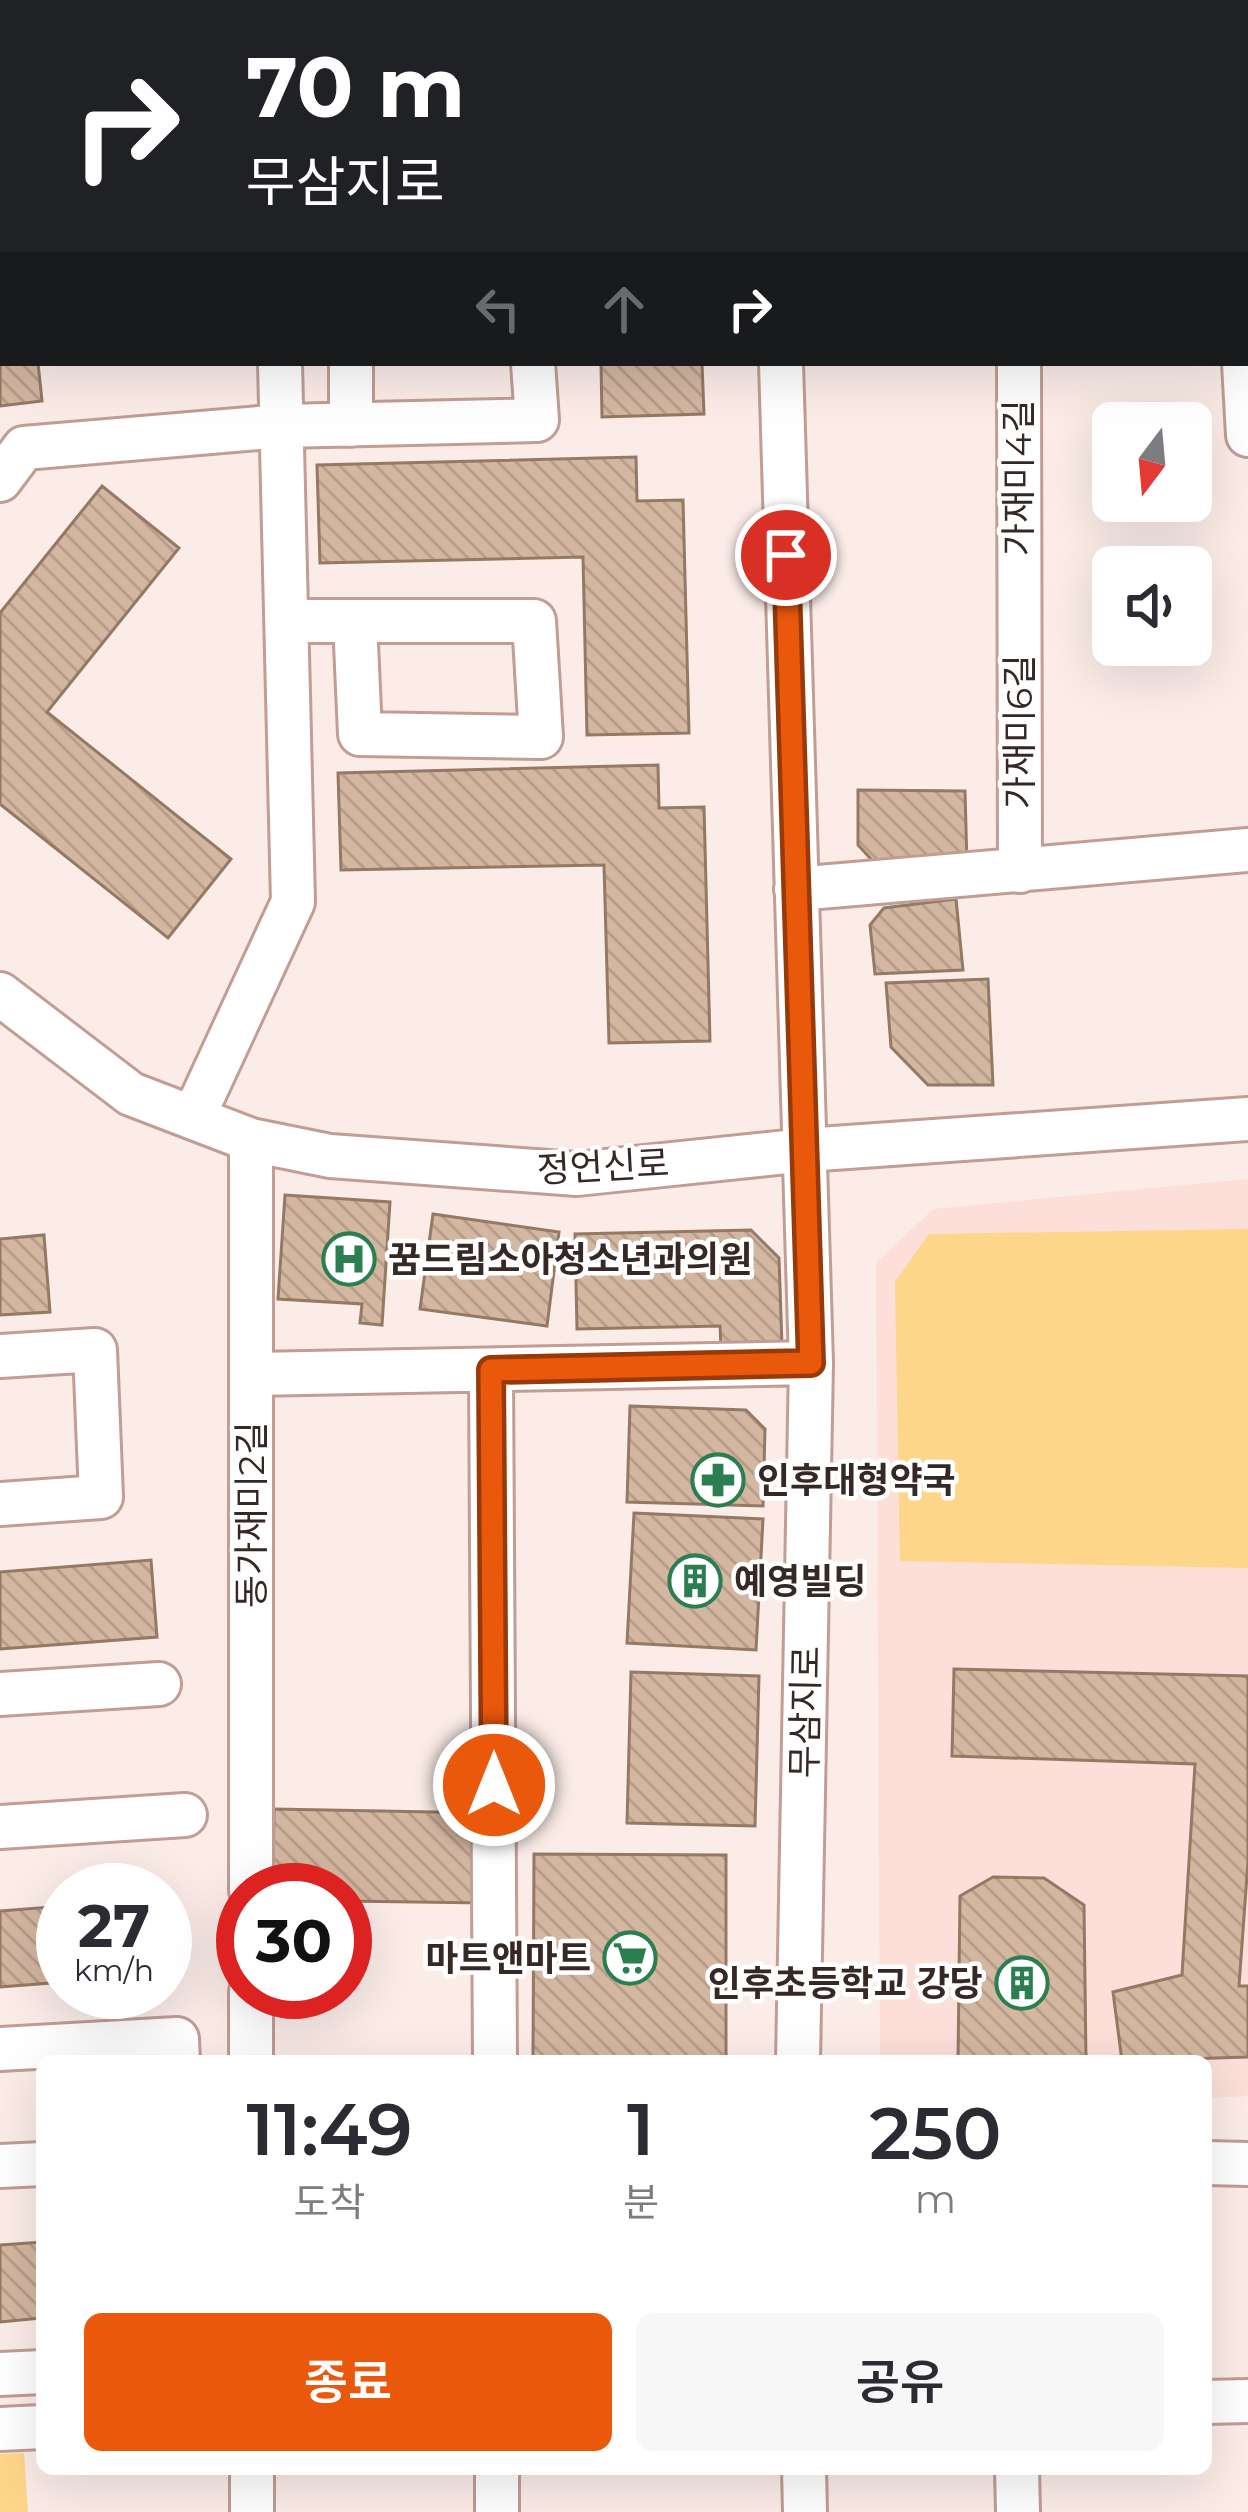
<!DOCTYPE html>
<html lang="ko">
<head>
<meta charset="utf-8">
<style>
  :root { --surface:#fff; --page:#f7f7f7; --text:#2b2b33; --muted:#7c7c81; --accent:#ea580c }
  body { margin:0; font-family:Montserrat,"Noto Sans KR",sans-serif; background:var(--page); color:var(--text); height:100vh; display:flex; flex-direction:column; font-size:45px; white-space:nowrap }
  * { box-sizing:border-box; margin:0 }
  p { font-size:39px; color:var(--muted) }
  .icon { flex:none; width:66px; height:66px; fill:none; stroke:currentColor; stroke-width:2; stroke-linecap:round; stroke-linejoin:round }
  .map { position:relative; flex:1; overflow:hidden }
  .drawer { position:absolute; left:36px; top:2055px; width:1176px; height:420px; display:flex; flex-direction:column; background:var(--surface); border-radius:18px; box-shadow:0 12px 48px #0002 }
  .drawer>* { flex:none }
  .hud { position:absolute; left:0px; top:0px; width:1248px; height:366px; box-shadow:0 12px 48px #0002; background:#202124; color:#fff; overflow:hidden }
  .needle { width:78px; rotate:196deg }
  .buttons { position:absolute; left:1092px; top:402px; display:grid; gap:24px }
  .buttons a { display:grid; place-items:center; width:120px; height:120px; border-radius:18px; background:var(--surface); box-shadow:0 12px 48px #0002; font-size:60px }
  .speed { position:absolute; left:36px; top:1863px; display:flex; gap:24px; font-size:60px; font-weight:700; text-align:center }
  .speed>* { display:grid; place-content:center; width:156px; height:156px; border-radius:50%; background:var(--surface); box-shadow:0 12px 48px #0002; line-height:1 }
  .speed small { font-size:30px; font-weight:400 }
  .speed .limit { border:18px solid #d22; background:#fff; color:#111 }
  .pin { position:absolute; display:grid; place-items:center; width:102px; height:102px; color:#fff; margin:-51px; border:6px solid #fff; border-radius:50%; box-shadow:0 3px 12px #0007 }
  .me { position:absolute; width:132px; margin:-66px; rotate:0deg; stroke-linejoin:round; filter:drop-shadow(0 0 9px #0008) }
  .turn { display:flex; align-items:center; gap:42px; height:252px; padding:0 48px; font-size:54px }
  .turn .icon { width:156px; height:156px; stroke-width:2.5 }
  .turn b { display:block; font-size:84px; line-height:102px }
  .lanes { display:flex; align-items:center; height:114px; padding:0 48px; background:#0003; justify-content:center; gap:60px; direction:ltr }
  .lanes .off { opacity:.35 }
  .eta { display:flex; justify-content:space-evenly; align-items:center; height:204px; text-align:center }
  .eta b { font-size:72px; font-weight:600; line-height:84px }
  .primary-button { display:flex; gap:24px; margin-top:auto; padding:24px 48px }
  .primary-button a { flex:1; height:138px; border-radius:18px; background:var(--accent); color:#fff; font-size:48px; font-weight:600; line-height:138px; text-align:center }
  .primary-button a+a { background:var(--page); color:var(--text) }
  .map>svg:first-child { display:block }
  .built { fill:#fbdfd8 }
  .green { fill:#fed68a }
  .building { fill:url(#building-back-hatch); stroke:#947965; stroke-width:3 }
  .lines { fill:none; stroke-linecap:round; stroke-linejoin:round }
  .minor-casing { stroke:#c19d94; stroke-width:48 }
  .minor { stroke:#fff; stroke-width:42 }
  .route-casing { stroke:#983908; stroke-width:30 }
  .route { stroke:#ea580c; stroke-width:21 }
  .labels { text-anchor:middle; stroke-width:9; stroke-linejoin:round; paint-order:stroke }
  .street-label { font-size:36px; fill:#362824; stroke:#fff }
  .poi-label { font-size:36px; font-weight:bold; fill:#362824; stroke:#fff; text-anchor:start }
</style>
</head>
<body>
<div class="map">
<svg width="1248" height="2512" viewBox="0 0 1248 2512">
  <defs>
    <pattern id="building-back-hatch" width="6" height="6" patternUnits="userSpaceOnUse" patternTransform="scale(3)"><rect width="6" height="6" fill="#d4b7a1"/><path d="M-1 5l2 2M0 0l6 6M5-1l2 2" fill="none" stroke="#b79d8a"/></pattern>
  </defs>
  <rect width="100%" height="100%" fill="#fbece8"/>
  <path class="built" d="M1248,1179v917l-42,2v-37h-326l-4,-798 57,-54z"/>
  <path class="green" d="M1248,1229v339l-348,-7 -5,-279 34,-48z
    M24,2453l4,59h-28v-58z"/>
  <path class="building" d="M602,0h101v3h-101z
    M822,0h51v2l-51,1z
    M0,70h3v293h35l4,38 -42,5z
    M601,363h101l2,51 -102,3z
    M636,457l1,44 46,-1 6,233 -102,2 -4,-178 -263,6 -3,-98z
    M102,486l77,62 -132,164 184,147 -63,79 -168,-134v-191z
    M658,765l1,43 45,-1 6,234 -101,2 -5,-178 -263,5 -3,-97z
    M858,790l107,1 2,74 -88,3 -21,-23z
    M956,899l7,71 -88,4 -5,-49 14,-17z
    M988,979l5,106h-65l-37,-38 -5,-64z
    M285,1195l105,7 -8,123 -22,-2 2,-19 -84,-5z
    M433,1214l126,18 -12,94 -127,-17z
    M751,1230l28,28 3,88 -61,2 -1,-22 -143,3 -2,-95z
    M44,1235l6,77 -50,3v-76z
    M630,1406l116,4 19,19 -2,77 -136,-4z
    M634,1513l129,6 -7,131 -129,-7z
    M151,1560l6,77 -157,12v-77z
    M954,1669l294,7v185l-9,125h9v71l-126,4 -9,-69 69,-17 13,-211 -243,-8z
    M631,1672l128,4 -4,150 -128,-3z
    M274,1809l212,4 -1,90 -140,-2v-11h-72z
    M534,1854l192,1v206h-193z
    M993,1877l51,1 40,27 2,156h-128l2,-165z
    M165,1898h3l7,76h-10z
    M63,1906v76l-63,5v-76z
    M42,2242v76l-42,4v-77z"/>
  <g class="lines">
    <g class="minor-casing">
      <path id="minor" d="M774,0v3
        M1008,0v3
        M1237,0v3
        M262,3l7,-1
        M0,38l3,-1
        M781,363l30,1000 -13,698
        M1019,363l1,508
        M1244,363l4,72
        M351,425v-62
        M0,480l24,-32 258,-22 255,-6 -4,-57
        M287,621h247l7,116 -181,-3 -5,-113
        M796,889l452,-39
        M0,994l131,100 120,46 79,16 247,18 228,-24 443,-31
        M193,1118l100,-216 -13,-539
        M251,1140v750
        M0,1356l95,-6 6,147 -101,7
        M491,1371l4,690
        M251,1374l560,-11
        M0,1694l159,-10
        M0,1827l185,-12
        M0,2049l177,-10 1,22
        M251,2061v-69
        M1206,2163l42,1
        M0,2166l42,-2
        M0,2374l42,-2
        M1206,2402l42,-1
        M0,2429l42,-2
        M252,2469v43
        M804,2469l1,43
        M1017,2469l1,43
        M497,2512v-43"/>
    </g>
    <use href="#minor" class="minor"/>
  </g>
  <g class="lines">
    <g class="route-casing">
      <path id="route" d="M494,1785l-3,-415 320,-7 -25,-808"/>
    </g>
    <use href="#route" class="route"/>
  </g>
  <defs>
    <g id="hospital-ring" transform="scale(2.7)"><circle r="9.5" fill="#fff" stroke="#2b7e50" stroke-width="1.5"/><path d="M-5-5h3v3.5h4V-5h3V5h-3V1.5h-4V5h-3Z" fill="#2b7e50"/></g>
    <g id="pharmacy-ring" transform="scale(2.7)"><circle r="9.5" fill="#fff" stroke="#2b7e50" stroke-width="1.5"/><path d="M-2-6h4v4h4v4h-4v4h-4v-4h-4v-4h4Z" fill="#2b7e50"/></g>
    <g id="building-ring" transform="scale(2.7)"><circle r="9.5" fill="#fff" stroke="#2b7e50" stroke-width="1.5"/><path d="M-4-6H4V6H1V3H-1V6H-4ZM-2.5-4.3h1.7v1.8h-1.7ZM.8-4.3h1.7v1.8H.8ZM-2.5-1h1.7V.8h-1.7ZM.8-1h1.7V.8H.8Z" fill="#2b7e50"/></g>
    <g id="supermarket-ring" transform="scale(2.7)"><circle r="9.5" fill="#fff" stroke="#2b7e50" stroke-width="1.5"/><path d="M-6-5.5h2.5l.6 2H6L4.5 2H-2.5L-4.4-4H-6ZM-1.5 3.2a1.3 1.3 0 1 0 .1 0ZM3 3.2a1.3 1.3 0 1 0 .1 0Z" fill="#2b7e50"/></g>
  </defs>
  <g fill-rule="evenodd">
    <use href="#hospital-ring" x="349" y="1259"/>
    <use href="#pharmacy-ring" x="718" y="1480"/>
    <use href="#building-ring" x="695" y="1581"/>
    <use href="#supermarket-ring" x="630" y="1958"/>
    <use href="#building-ring" x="1022" y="1983"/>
  </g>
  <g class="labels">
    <g class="street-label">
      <text transform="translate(1018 478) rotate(-90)" y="13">가재미4길</text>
      <text transform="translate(1019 732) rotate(-90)" y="13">가재미6길</text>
      <text transform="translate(603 1166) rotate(-3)" y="13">정언신로</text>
      <text transform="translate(251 1515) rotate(-90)" y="13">동가재미2길</text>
      <text transform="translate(805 1712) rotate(-89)" y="13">무삼지로</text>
    </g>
    <g class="poi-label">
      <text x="388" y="1272">꿈드림소아청소년과의원</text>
      <text x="757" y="1493">인후대형약국</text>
      <text x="734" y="1594">예영빌딩</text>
      <text x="591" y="1971" text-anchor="end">마트앤마트</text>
      <text x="983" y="1996" text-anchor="end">인후초등학교 강당</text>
    </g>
  </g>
</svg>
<div class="buttons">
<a><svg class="needle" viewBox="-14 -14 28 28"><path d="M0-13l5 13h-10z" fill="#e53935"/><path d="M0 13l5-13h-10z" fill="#7c7c81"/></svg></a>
<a><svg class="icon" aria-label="sound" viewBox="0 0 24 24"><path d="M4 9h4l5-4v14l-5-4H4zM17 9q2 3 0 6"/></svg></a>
</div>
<div class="speed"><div>27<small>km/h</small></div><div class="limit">30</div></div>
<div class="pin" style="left:786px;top:555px;background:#d93025"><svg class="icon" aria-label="arrive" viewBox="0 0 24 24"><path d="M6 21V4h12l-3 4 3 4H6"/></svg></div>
<svg class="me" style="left:494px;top:1785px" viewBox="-20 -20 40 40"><circle r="17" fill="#ea580c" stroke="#fff" stroke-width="3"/><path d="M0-11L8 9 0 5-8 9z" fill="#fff"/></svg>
<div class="hud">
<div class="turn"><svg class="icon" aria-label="right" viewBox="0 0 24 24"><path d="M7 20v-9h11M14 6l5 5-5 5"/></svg><div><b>70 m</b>무삼지로</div></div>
<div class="lanes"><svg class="icon off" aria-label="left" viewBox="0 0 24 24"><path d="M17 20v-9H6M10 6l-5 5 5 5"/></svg><svg class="icon off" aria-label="ahead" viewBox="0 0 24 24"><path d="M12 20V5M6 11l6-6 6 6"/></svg><svg class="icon" aria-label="right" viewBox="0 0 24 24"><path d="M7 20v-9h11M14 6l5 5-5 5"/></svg></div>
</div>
<section class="drawer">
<div class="eta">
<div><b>11:49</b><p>도착</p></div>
<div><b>1</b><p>분</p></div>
<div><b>250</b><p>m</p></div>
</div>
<div class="primary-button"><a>종료</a><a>공유</a></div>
</section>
</div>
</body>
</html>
